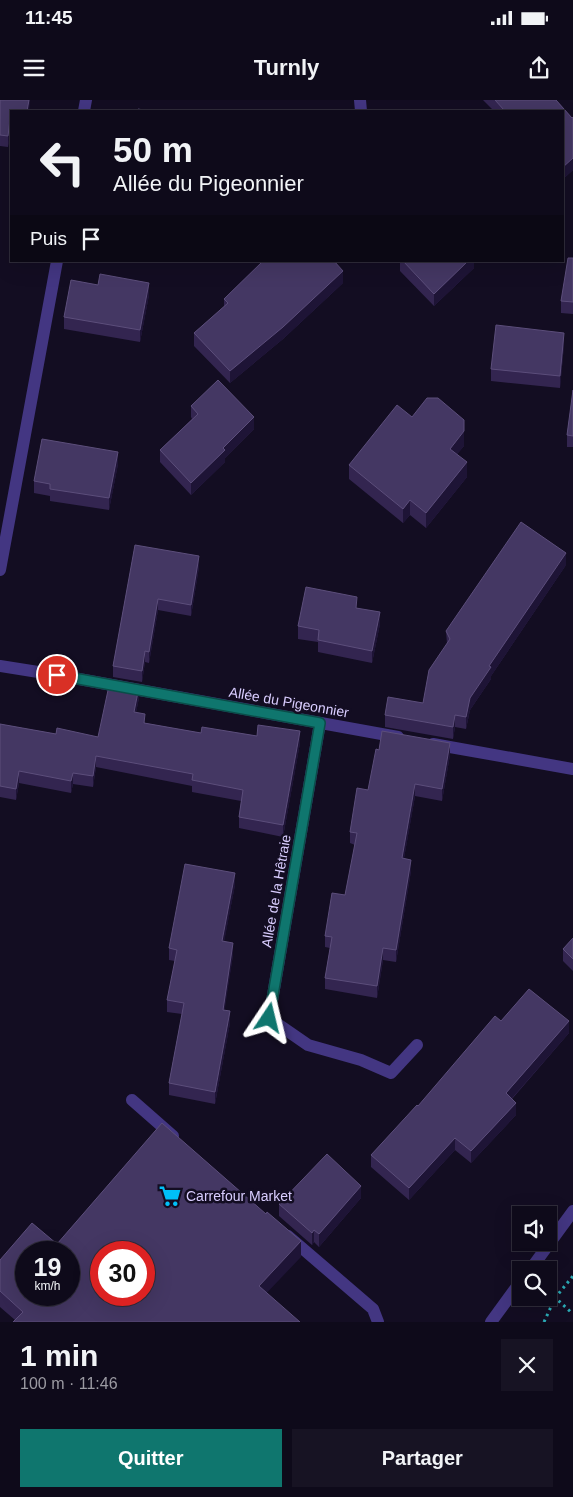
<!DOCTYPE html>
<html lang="fr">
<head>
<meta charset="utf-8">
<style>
  :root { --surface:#0e0a1a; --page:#171323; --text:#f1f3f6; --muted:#9b9aa2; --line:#2e2b39; --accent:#0f766e }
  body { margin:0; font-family:Arial,sans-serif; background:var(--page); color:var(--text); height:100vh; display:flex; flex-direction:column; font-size:19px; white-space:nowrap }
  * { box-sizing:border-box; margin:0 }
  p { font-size:16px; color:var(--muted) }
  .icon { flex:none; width:28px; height:28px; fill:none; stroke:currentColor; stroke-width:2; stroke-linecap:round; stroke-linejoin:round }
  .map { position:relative; height:1222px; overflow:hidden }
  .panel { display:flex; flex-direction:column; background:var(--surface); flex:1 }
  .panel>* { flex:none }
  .hud { position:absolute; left:10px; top:10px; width:554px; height:152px; border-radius:0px; box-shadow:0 5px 20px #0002,0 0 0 1px var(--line); background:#0e0a1a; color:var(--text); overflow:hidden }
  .buttons { position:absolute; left:512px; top:1106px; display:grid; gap:10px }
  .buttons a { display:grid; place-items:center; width:45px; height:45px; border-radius:0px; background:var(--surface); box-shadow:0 5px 20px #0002,0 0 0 1px var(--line); font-size:25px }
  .speed { position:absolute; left:15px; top:1141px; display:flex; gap:10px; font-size:25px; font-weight:700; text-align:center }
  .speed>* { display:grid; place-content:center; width:65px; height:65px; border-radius:50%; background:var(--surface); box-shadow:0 5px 20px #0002,0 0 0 1px var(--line); line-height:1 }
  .speed small { font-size:12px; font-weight:400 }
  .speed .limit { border:8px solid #d22; background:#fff; color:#111 }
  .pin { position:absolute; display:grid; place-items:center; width:42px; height:42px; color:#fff; margin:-21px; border:2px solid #fff; border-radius:50%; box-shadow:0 1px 5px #0007 }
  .me { position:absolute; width:55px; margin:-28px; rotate:10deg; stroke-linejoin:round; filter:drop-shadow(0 0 4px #0008) }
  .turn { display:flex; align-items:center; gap:18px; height:105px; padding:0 20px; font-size:22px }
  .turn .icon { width:65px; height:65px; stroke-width:2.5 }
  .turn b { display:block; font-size:35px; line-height:42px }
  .then { display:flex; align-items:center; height:48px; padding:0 20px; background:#0003; gap:10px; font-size:19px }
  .round { display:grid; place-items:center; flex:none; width:52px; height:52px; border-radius:0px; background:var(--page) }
  .summary { display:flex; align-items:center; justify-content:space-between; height:85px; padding:0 20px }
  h1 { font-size:30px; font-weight:700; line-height:38px }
  .action { display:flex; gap:10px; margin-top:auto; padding:10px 20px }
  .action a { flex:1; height:58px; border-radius:0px; background:var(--accent); color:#fff; font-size:20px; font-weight:700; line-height:58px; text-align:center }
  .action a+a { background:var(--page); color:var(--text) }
  .status { display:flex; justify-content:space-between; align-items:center; height:35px; padding:0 25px; background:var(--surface); direction:ltr }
  .status svg { height:14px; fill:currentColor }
  header { display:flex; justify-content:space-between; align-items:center; height:65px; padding:0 20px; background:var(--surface); font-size:22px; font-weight:700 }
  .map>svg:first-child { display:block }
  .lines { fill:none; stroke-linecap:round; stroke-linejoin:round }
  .path { stroke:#2bacb6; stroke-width:3; stroke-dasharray:2.5 4; stroke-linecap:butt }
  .minor { stroke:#433682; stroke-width:12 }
  .wall { fill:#332550 }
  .shaded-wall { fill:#1e1436 }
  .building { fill:#443763; stroke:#5c4e7b; fill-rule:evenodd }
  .route-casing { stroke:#0a4d48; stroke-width:12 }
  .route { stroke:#0f766e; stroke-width:9 }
  .labels { text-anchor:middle; stroke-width:5; stroke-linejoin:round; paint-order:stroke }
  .street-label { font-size:14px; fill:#d9cdff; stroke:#130d22 }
  .poi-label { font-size:14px; fill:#d9cdff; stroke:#130d22; text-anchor:start }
</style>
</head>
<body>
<div class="status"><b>11:45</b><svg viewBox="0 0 49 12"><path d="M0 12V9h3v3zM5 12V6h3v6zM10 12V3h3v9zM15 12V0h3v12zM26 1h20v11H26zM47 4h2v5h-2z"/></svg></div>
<header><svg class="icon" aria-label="menu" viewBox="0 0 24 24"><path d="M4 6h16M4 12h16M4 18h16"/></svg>Turnly<svg class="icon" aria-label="share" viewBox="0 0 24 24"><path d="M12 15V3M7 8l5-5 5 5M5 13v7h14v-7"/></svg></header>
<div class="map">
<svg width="573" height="1222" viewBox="0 0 573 1222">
  <rect width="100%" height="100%" fill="#130d22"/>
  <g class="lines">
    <path class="path" d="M549,1192l24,22
      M544,1222l11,-24 18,-22"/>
    <path class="minor" d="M360,0l1,11
      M84,11l2,-11
      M0,470l57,-309
      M0,566l57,9 341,62
      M320,623l-51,295 39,27 53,15 30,13 26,-28
      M433,644l140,25
      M132,1000l41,36
      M288,1136l85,73 5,13
      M530,1170l43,-59
      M491,1222l30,-41"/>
  </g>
  <path class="wall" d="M0,0h30v4l-19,7v15l-3,21 -8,-1z
    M483,0h73l16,18 1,-1v53l-11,10v-69h-68z
    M573,158v56l-12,-1v-12z
    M400,161h74v7l-40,38 -34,-35z
    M343,183l-60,56 -53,44 -36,-37v-13l30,-26v-8z
    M149,195l-9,47 -76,-13v-12z
    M564,245l-4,43 -69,-7v-12z
    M573,290v57h-6v-12z
    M191,306l63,23 -29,29v4l-34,33 -31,-33v-12l32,-31 -1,-2z
    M412,317l52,29 -7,8 10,23 -41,51 -16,-13 -7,8 -54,-44v-14z
    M118,364l-9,46 -59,-9v-5l-16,-3v-12z
    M135,445l64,22 -8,49 -33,-6 -9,53 -4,-1 -3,20 -29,-5v-11z
    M566,465l-75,111v3l-21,31 -4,19 -11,-2 -2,12 -68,-12v-12l38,-12 24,-59 -1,-13z
    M357,508l23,16 -8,39 -54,-11v-10l-20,-3v-13z
    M139,598l-3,14 9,11 56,10 99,10 -17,94 -44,-9v-11l2,-16 -49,-9v-6l-96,-19 -3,20 -20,-3 -2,9 -52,-10 -3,17 -16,-3v-73l56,10 42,3z
    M450,655l-8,46 -27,-5 -11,62 7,13 -15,91 -13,-2 -6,38 -52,-9v-11l5,-30 -5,-1v-11l20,-41 10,-50 -5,-2v-11l18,-42z
    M235,785l-11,56 9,14 -9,55 6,13 -15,81 -46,-9v-12l13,-69 -15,-2v-12l8,-39 -6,-1v-12z
    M573,838v33l-10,-10v-12z
    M501,921l68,12 -57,66 4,16 -45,48 -16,-13 -46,50 -38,-33v-12z
    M361,1098l-42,49 -5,-5 -2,3 -33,-29v-12z
    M57,1144l244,13 -286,63 -15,-13v-47z"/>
  <path class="shaded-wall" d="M29,0h1v4l-1,7h-2z
    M11,15v11l-3,21v-11z
    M573,58v12l-11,10v-12z
    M468,161h6v7l-40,38v-12z
    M343,171v12l-60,56 -53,44v-12z
    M149,183v12l-9,47v-12z
    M564,233v12l-4,43v-12z
    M254,317v12l-29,29v4l-34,33v-12l32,-35z
    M464,331v15l-14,17v-14z
    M118,352v12l-9,46v-12z
    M467,362v15l-41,51v-15z
    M410,400v15l-7,8v-14z
    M566,453v12l-75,111v3l-21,31 -4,19v-12l4,-19 19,-32z
    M199,456v11l-8,49v-11z
    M158,499v11l-9,53v-11z
    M380,512v12l-8,39v-12z
    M145,551v11l-3,20v-11z
    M139,587v11l-5,25v-11z
    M455,615v12l-2,12v-12z
    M300,631v12l-17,94v-12z
    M450,643v12l-8,46v-12z
    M96,656v11l-3,20v-11z
    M19,671v12l-3,17v-11z
    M73,673v11l-2,9v-12z
    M415,684v12l-13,74v-12z
    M411,760v11l-15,91v-12z
    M235,773v12l-13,68v-12z
    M233,843v12l-10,67v-12z
    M383,848v12l-6,38v-12z
    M230,911v12l-15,81v-12z
    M569,921v12l-63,72v-12z
    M516,1003v12l-45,48v-12z
    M455,1038v12l-46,50v-12z
    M361,1086v12l-42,49v-13z
    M314,1130v12l-2,3v-12z
    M301,1141v16l-42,44v-15z"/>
  <path class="building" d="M0,0h29l-2,11h-16l-3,25 -8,-1z
    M495,0h61l16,18 1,-1v41l-11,10v-57h-59l1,-1z
    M138,9l11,2h-11z
    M568,158h5v44l-12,-1z
    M263,161h71l9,10 -60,56 -53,44 -36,-38 34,-30 -4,-4z
    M403,161h65l-34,33z
    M100,174l49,9 -9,47 -76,-13 7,-37 27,5z
    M496,225l68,8 -4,43 -69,-7z
    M218,280l36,37 -31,31 2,2 -34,33 -31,-33 38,-36 -7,-8z
    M573,290v46l-6,-1z
    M427,298h11l26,22v11l-14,18 17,13 -41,51 -16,-13 -7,9 -54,-44 48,-60 15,12z
    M42,339l76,13 -9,46 -59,-9v-5l-16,-3z
    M521,422l45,31 -77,113 2,1 -21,31 -4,19 -11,-2 -2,12 -68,-12 3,-18 35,6 6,-33 21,-31 -4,-8z
    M135,445l64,11 -8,49 -33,-6 -9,53 -4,-1 -3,20 -29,-5z
    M306,487l51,10 -1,11 24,4 -8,39 -54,-11 1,-10 -21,-4z
    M110,581l29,6 -5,25 11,2 -1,9 57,10 1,-6 55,9 1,-11 42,6 -17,94 -44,-8 4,-27 -51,-10 1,-6 -97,-18 -3,20 -20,-3 -2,8 -52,-10 -3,18 -16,-3v-62l56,10 1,-6 41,9z
    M382,631l68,12 -8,46 -27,-5 -13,74 9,2 -15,90 -13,-2 -6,38 -52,-8 7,-41 -7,-1 7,-43 13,2 12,-62 -7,-1 7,-44 11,2 8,-41 3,1z
    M185,764l50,9 -13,68 11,2 -10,67 7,1 -15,81 -46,-9 15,-80 -17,-3 10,-50 -8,-2z
    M573,838v21l-10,-10z
    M529,889l40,32 -63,72 10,10 -45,48 -16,-13 -46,50 -38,-33 46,-50 1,1 77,-90 6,5z
    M162,1023l104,91 1,-2 34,29 -42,45 41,36h-287l10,-10 -23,-21v-31l32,-37 25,21zM26,1152h43v43h-43zM101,1152h43v43h-43z
    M327,1054l34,32 -42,48 -5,-4 -2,3 -33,-29z"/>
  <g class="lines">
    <g class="route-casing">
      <path id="route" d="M57,575l263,48 -51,295"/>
    </g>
    <use href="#route" class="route"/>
  </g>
  <defs>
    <g id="supermarket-bare" transform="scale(1.725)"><path d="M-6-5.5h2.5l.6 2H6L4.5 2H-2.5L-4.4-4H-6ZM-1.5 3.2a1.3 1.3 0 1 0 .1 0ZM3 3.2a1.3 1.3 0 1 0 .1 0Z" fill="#00c0f8" stroke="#130d22" stroke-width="2.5" paint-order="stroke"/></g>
  </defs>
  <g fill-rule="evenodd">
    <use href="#supermarket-bare" x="170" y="1096"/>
  </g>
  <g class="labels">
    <g class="street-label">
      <text transform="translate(289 602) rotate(10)" y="5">Allée du Pigeonnier</text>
      <text transform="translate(276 791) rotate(-80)" y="5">Allée de la Hêtraie</text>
    </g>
    <g class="poi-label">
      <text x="186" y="1101">Carrefour Market</text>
    </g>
  </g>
</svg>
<div class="buttons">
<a><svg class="icon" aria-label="sound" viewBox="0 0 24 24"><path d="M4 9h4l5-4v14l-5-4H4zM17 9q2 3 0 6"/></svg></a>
<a><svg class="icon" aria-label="search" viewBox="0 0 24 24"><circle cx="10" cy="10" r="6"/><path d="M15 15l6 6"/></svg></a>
</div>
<div class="speed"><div>19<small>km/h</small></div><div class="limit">30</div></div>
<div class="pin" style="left:57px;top:575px;background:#d93025"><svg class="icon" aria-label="arrive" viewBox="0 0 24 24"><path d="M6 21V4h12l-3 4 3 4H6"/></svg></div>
<svg class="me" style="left:269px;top:918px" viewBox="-20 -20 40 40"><path d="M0-17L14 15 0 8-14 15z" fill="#0f766e" stroke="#fff" stroke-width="4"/></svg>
<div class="hud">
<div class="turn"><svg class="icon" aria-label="left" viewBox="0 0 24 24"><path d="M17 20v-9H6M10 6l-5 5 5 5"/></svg><div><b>50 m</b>Allée du Pigeonnier</div></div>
<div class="then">Puis<svg class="icon" aria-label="arrive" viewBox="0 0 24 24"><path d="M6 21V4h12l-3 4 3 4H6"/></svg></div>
</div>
</div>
<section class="panel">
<div class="summary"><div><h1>1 min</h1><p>100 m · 11:46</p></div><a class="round"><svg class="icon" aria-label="close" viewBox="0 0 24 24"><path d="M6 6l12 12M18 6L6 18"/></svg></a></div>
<div class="action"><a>Quitter</a><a>Partager</a></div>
</section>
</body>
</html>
